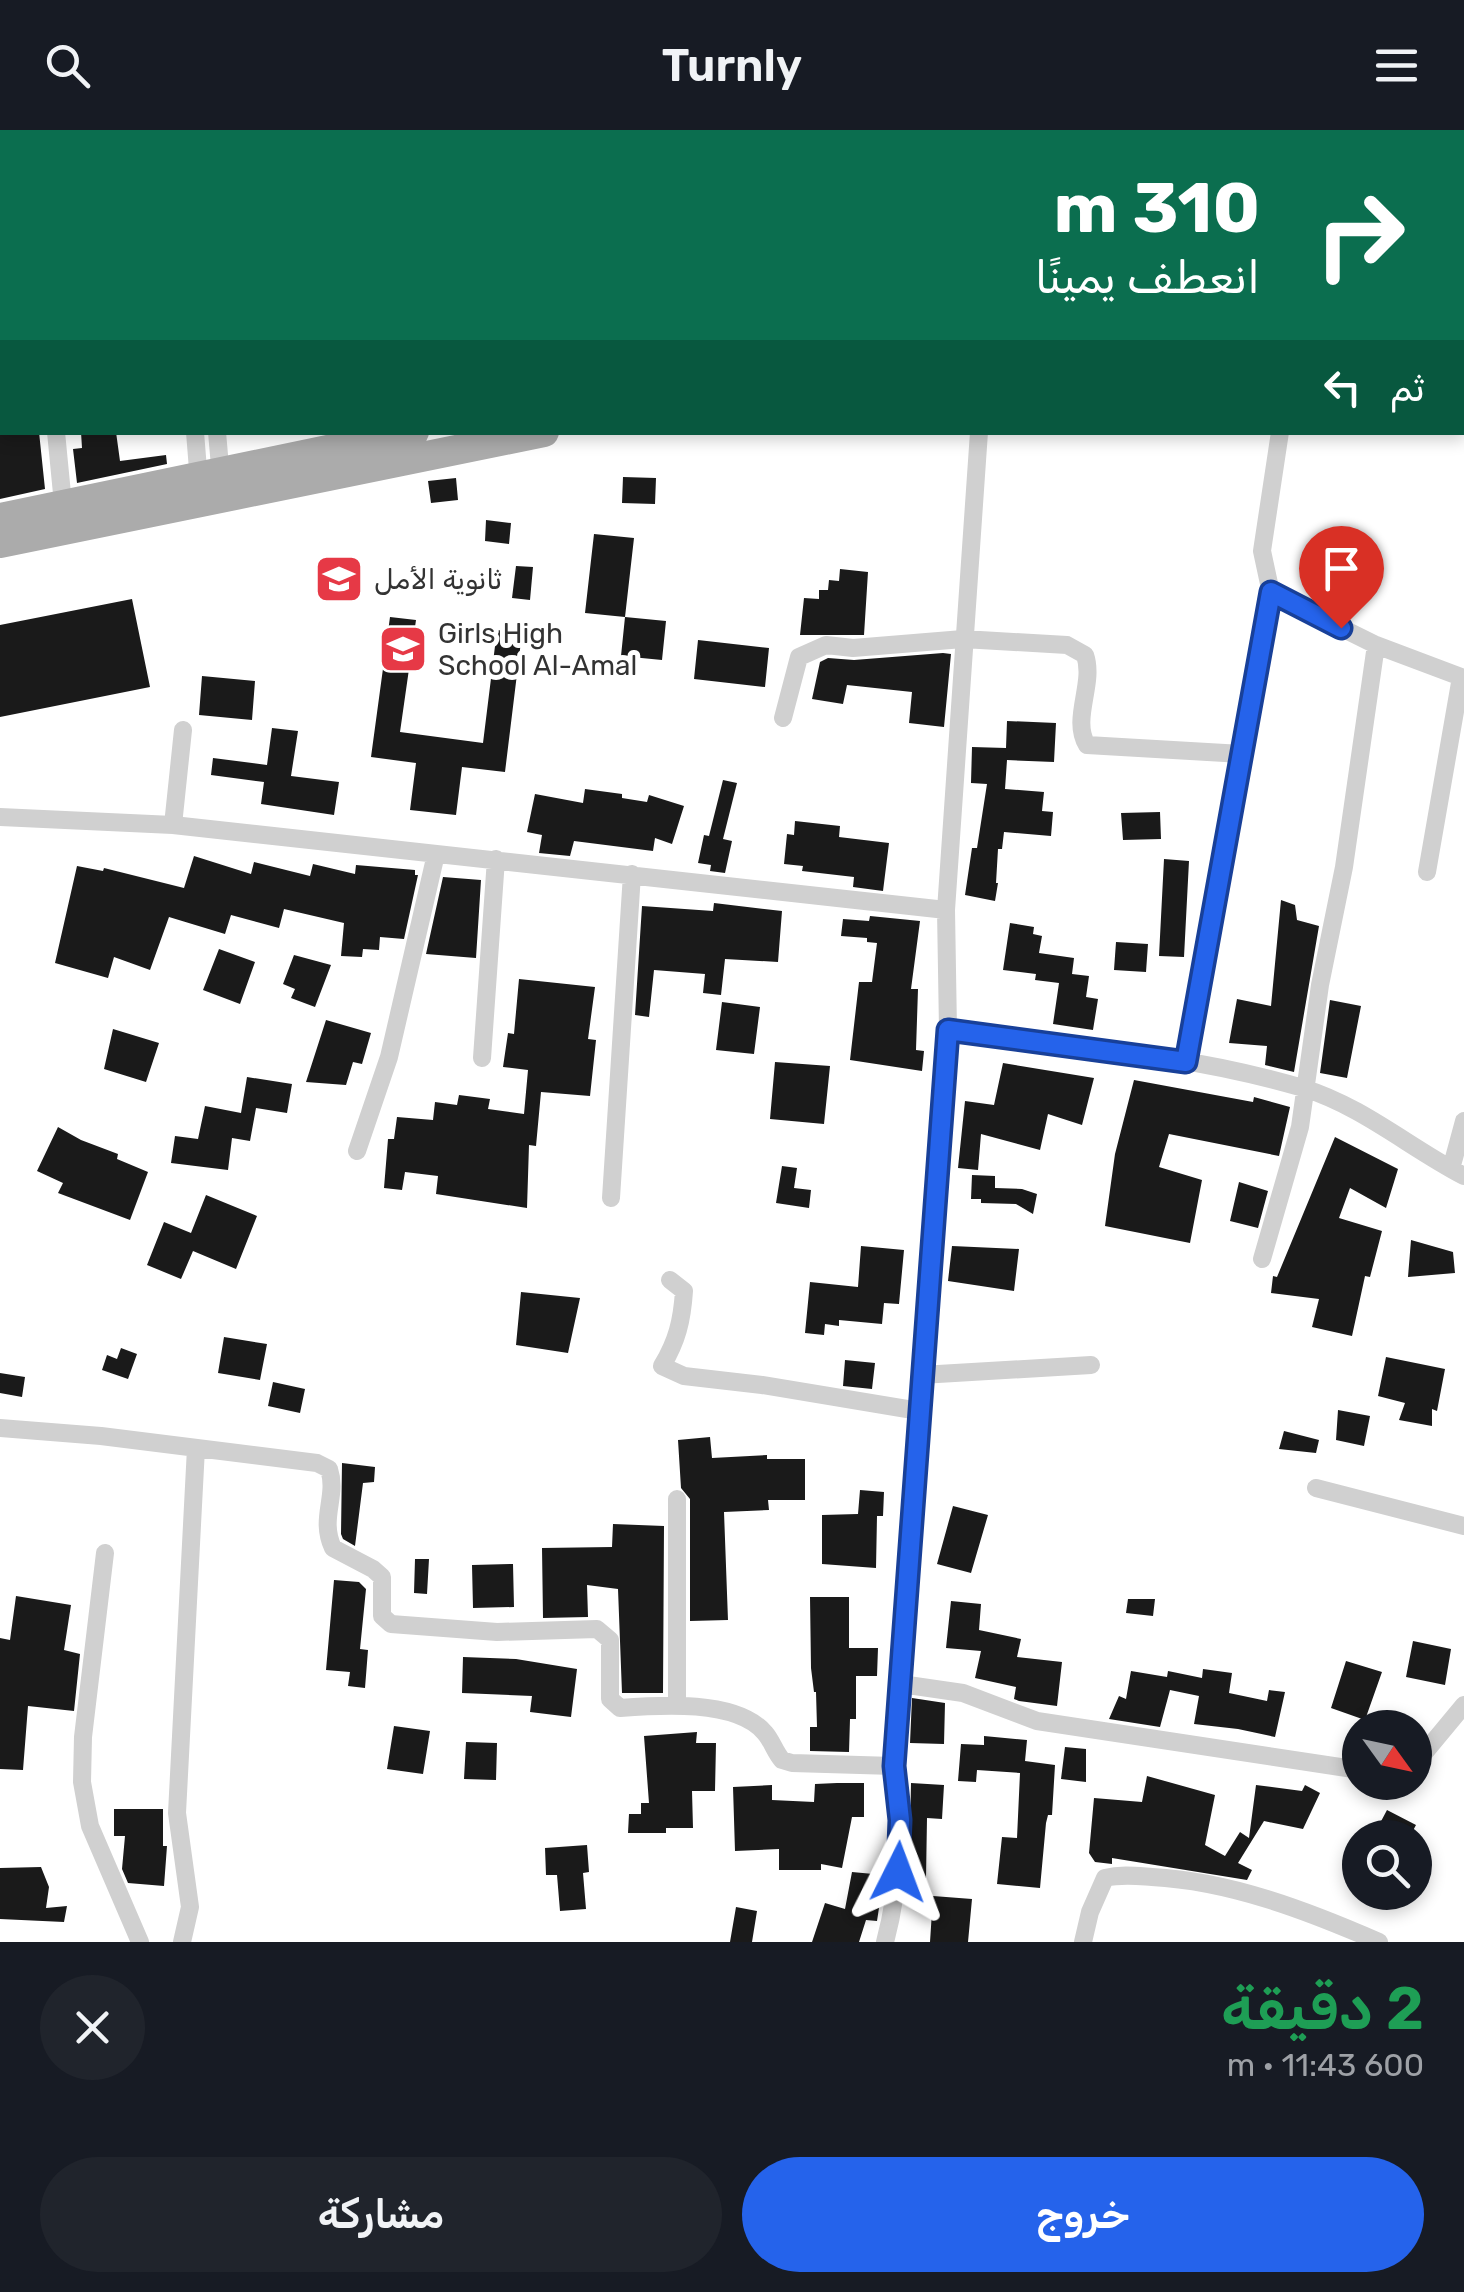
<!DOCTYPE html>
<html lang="ar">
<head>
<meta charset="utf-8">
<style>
  :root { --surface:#171b24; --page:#20242c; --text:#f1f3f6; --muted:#9ea1a6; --accent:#2563eb }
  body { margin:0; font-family:Rubik,Cairo,sans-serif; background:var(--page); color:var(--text); direction:rtl; height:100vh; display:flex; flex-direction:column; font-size:38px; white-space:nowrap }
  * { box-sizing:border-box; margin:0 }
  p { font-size:32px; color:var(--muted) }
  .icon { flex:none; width:55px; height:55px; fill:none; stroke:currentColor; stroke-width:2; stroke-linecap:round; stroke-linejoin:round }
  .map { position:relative; height:1812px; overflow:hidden; direction:ltr }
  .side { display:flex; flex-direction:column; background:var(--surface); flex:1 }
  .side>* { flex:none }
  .top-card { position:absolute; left:0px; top:0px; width:1465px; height:305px; box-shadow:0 5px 15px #0003; direction:rtl; background:#0b6e4f; color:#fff; overflow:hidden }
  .needle { width:65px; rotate:123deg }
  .buttons { position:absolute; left:1342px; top:1580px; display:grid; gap:20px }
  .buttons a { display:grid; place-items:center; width:90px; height:90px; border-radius:50%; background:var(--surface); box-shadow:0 5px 15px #0003; font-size:50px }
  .pin { position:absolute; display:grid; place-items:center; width:85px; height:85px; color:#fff; margin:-102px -42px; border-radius:50% 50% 50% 0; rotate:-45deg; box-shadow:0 0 10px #0007 }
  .pin .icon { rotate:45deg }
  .me { position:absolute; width:110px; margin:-55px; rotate:3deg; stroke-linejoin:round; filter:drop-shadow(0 0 8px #0008) }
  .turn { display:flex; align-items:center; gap:35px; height:210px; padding:0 40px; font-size:45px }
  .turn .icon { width:130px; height:130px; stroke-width:2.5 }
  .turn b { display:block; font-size:70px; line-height:85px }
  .then { display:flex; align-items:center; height:95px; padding:0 40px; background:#0003; gap:20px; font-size:38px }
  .round { display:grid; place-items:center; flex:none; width:105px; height:105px; border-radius:52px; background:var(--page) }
  .head { display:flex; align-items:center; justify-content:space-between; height:170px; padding:0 40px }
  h1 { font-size:60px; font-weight:600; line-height:75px; color:#1e9e55 }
  .action { display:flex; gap:20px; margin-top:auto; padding:20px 40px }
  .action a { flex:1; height:115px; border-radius:60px; background:var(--accent); color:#fff; font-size:40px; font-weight:600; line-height:115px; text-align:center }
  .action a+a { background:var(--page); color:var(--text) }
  header { display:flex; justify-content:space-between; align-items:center; height:130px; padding:0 40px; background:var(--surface); font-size:45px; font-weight:600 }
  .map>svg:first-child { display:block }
  .building { fill:#1a1a1a }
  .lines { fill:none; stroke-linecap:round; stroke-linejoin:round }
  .street { stroke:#d0d0d0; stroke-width:18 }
  .primary { stroke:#ababab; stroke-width:30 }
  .route-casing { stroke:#184099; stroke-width:25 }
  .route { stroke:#2563eb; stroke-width:18 }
  .labels { text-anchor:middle; stroke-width:10; stroke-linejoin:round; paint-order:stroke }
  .poi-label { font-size:28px; fill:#333; stroke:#fff; text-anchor:start }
</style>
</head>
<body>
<header><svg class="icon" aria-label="menu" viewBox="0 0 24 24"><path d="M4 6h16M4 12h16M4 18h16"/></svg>Turnly<svg class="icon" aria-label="search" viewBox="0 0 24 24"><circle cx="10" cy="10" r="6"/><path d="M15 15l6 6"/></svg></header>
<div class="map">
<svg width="1464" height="1812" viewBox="0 0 1464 1812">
  <rect width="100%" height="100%" fill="#fff"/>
  <path class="building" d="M0,302h39l6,57 -45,10z
    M81,302h35l4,29 46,-6 1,9 -90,19 -4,-34 9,-1z
    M623,347l33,1 -1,26 -33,-1z
    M456,348l2,22 -27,3 -3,-22z
    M486,390l25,3 -2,21 -24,-3z
    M594,404l40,4 -9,79 -40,-4z
    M516,436l17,1 -3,33 -18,-2z
    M840,439l28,3 -4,63h-64l4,-37 15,1v-9h9l1,-10 10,1z
    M132,469l18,88 -150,30v-92z
    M390,487l26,3 -16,112 83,11 14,-113 25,3 -17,139 -43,-5 -6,48 -46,-5 6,-47 -45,-6z
    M625,487l41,4 -4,39 -41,-4z
    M698,510l71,8 -4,39 -71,-8z
    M943,523l8,1 -7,73 -35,-4 3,-31 -65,-7 -4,19 -31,-5 8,-37 8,-4 26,2z
    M202,546l53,5 -3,39 -53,-5z
    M1007,591l49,2 -2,39 -47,-2 -2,29 39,3 -2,19 11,1 -2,24 -47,-4 -2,17h-4l-2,34h2l-3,18 -30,-6 7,-47h5l10,-64 -16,-1 1,-36 34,1z
    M272,598l26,3 -7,45 48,6 -5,33 -73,-11 3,-22 -53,-7 2,-17 54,7z
    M723,650l14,3 -14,56 9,2 -7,32 -15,-2 1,-6 -13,-2 6,-28 5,1z
    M585,659l37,5v4l25,4 2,-7 35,11 -12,38 -17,-6 -2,13 -79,-10 -4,15 -31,-3 3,-18 -15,-3 8,-38 48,9z
    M1160,682l1,27 -38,1 -2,-27z
    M795,691l45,5 -1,11 50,6 -6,48 -30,-4 1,-10 -52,-6 1,-5 -19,-2 3,-30 7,1z
    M194,726l57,18 3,-12 56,14 3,-12 42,10 1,-9 59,5v5h3l-14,64 -24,-2 -1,13 -16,-1 -1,8 -21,-1 3,-33 -60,-14 -5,19 -48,-13 -6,19 -56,-17 -19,53 -36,-13 -6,21 -53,-15 22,-97 26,5 1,-3 80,20z
    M1164,729l25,2 -5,96 -25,-1z
    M443,747l38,3 -5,78 -50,-4z
    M1281,770l14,5 2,15 22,6 -25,146 -29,-7 2,-19 -38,-3 8,-44 34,7z
    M714,773l68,8 -4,51 -53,-3 -4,36 -18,-2 2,-19 -51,-4 -5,47 -14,-2 7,-109 71,5z
    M870,786l50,5 -9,68h7l-2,61 8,1 -2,20 -72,-11 9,-78h13l5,-39 -10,-1v-4l-26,-2 2,-17 26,2z
    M1010,793l24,4 -1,7 9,2 -3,17 35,5 -2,16 17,2 -3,21 12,2 -5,31 -40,-6 6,-41 -24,-3 1,-6 -33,-4z
    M1116,812l32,2 -2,28 -32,-2z
    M219,819l36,13 -15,42 -37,-14z
    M294,825l37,10 -16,42 -24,-9 4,-9 -12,-5z
    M519,849l76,8 -7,52 8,1 -6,56 -49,-4 -5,54 -7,-1 -2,63 -91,-14 2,-18 -33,-4 -3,18 -18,-2 4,-49h6l3,-22 36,3 2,-18 22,3 2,-10 31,4 -2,10 36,5 4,-44 -25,-3 5,-34 6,1z
    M1330,870l31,6 -14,72 -27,-5z
    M722,872l38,5 -6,47 -38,-4z
    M326,890l45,13 -9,31 -9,-2 -7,23 -40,-3z
    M113,899l46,14 -13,39 -42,-13z
    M775,932l55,4 -6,58 -54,-5z
    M1003,933l91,15 -12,47 -34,-11 -8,36 -59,-16 -3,36 -20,-2 7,-67 29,4z
    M247,947l45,7 -5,29 -31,-5 -6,33 -18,-3 -4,32 -57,-7 4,-27 23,3 7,-33 36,7z
    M1134,950l119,22 1,-5 36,10 -11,49 -110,-22 -10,33 43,13 -12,63 -85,-17 10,-72z
    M58,997l23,13 37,14 -1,5 31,13 -18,48 -72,-27 5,-10 -26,-12z
    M1335,1007l63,32 -12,39 -36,-20 -11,30 43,13 -12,46 -5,-1 -13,60 -40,-9 7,-28 -48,-6 2,-17 4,1z
    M782,1036l15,2 -3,20 17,2 -2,18 -33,-5z
    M972,1045l23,1v12l27,1 15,5 -4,20 -17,-10 -35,-1v-4h-10z
    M1239,1052l29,9 -10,37 -28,-7z
    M206,1065l51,21 -21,53 -43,-18 -12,28 -34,-14 17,-43 27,11z
    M1411,1110l42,12 2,21 -47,4z
    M861,1116l43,4 -5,54 -15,-1 -2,21 -43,-4v6l-14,-2 -1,11 -19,-2 5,-51 48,5z
    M952,1116l67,3 -5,42 -66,-10z
    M521,1162l59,6 -12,55 -52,-8z
    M224,1207l43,7 -7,36 -42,-7z
    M121,1218l16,6 -9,25 -26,-9 5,-15 10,4z
    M1386,1227l59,12 -8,42 -5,-2v17l-33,-6 6,-17 -27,-7z
    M845,1230l30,3 -3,26 -29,-3z
    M0,1243l25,4 -3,20 -22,-4z
    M273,1252l32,7 -5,24 -32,-7z
    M1338,1280l32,6 -6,30 -28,-6z
    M1284,1301l35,9 -3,13 -37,-4z
    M710,1307l2,21 55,-3v4h38v41h-37l1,10 -45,2 4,108 -38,1v-122l-9,-11 -3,-48z
    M342,1333l33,4 -1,15 -11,1 -8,63 -12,-7 -2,-5z
    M860,1360l24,2 -1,24h-6l-1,52 -54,-4v-49l36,-1z
    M953,1376l35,9 -17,58 -34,-9z
    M613,1394l51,2 -1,167h-41l-4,-104 -31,-4 1,32 -45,1 -1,-70 70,-1z
    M415,1429h14l-2,35 -13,-1z
    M513,1434l1,43 -41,1 -1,-43z
    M334,1450l25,2 7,7 -6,60 8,1 -3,38 -17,-2 2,-14 -24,-2z
    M16,1466l55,9 -7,45 16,4 -6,57 -46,-5 -5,64 -23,-1v-131l10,2z
    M810,1467h39v51h29l-1,28h-21v43h-6l-1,33 -39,-1v-24h7l-1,-35h-2l-3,-24z
    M1128,1469h27l-2,17 -27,-3z
    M951,1471l30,3 -2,26 42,9 -4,18 45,5 -5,44 -38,-5 -5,-2 2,-12 -41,-9 6,-27 -35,-3z
    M1413,1511l38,8 -6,36 -39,-8z
    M463,1527l53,2 61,10 -6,48 -41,-5 2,-16 -70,-3z
    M1346,1531l36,11 -17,48 -34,-12z
    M1203,1539l29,4 -3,20 38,8 2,-11 16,2 -10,45 -37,-8 -44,-5 5,-28 -29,-6 -10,37 -51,-8 10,-23 7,3 5,-28 36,6 1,-6 34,7z
    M912,1568l33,5 -1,41 -34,-1z
    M394,1596l36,5 -7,43 -36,-5z
    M697,1602l-1,11h20l-1,48h-23l1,37h-27v5h-38l1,-19h12v-11h8l-5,-67z
    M984,1606l43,4 -2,21 30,4 -3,50h-4l-2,8 -6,65 -43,-4 5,-47 15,1 3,-65 -43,-3 -1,12 -18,-1 3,-37 23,1z
    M466,1612l31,1 -1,37 -32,-1z
    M1065,1617l21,2v33l-25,-3z
    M1147,1646l68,19 -10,50 20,11 15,-24 9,6 7,-53 46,6 3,-6 15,8 -17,36 -39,-8 -26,42 14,7 -5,10 -135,-22v6l-17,-2 -6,-9 5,-55 48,4z
    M837,1653h27v34h-12l-10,51 -21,-4v6h-42v-21l-44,2 -2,-64 39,-2v15l42,2 1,-18z
    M911,1653l33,2 -2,34 -15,-1 -1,60h-17z
    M114,1679h49v37h4l-3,40 -36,-3 -6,-14 3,-33h-11z
    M1387,1680l29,15 -7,13h-31l4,-9 -4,-2z
    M587,1715l2,27 -6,1 3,36 -26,2 -3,-36h-11l-1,-27z
    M41,1737l8,20 -3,21 21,-2 -3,16 -64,-3v-51z
    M852,1742l32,3 -7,46 -11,-1 -7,22h-47l13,-39 20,6z
    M933,1766l39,3 -4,43h-38z
    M736,1777l21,4 -5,31h-22z"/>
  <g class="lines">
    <path class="street" d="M31,0v2
      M976,0l1,2
      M174,2l1,-2
      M198,2v-2
      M504,2v-2
      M710,2v-2
      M1213,2h16
      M1344,2l1,-2
      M0,74l2,-3
      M56,302l7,72
      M195,302l4,50
      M217,302l4,46
      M1271,463l105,52 88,33
      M783,588l16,-61 27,-12 27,3 110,-9 104,6 18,10c10,29 -14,64 2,90l155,9
      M0,687l173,8 773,85
      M173,695l10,-95
      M1427,742l34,-195
      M948,900c118,15 241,24 355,58 59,18 107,60 161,88
      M482,928l14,-199
      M1186,932l85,-469 -9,-42 18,-119
      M357,1021l32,-94 47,-203
      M1451,1039l13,-48
      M611,1068l21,-324
      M1262,1129l38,-132 20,-142 24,-118 32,-222
      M670,1150l14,11c-2,30 -7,50 -22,75l22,10 78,9 157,26
      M921,1245l170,-10
      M0,1298l101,8 216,27 12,6c9,28 -10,49 4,79l40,21 9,8v39l9,8 106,8 100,-3 13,11v59l10,9c38,-3 117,-9 145,25 7,8 10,19 17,27l10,3 102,3
      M1316,1358l148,38
      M677,1369v204
      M105,1423l-22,184 -1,45 8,44 50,116
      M901,1554l62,9 74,28 323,49
      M1415,1634l49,-59
      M182,1812l8,-35 -13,-94 19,-365
      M885,1812c16,-59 16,-116 9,-176l54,-736 -2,-120 33,-478
      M1083,1812l7,-30 15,-34c16,-4 32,-2 47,-1 78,4 156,34 227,65"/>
    <path class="primary" d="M1462,147h2
      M1462,171h2
      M0,388l414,-86
      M0,413l544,-111"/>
  </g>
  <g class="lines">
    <g class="route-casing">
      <path id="route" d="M898,1742l2,-52 -6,-54 54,-736 238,32 85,-470 70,36"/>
    </g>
    <use href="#route" class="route"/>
  </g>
  <defs>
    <g id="school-square" transform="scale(2.5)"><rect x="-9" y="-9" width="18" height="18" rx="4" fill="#e63946" stroke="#fff"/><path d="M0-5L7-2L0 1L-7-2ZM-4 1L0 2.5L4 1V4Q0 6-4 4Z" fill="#fff"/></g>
  </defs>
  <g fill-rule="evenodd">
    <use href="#school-square" x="339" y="449"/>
    <use href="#school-square" x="403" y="519"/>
  </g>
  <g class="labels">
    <g class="poi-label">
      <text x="374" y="459">ثانوية الأمل</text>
      <text x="438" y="513">Girls High<tspan x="438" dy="32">School Al-Amal</tspan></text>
    </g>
  </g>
</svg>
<div class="buttons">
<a><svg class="needle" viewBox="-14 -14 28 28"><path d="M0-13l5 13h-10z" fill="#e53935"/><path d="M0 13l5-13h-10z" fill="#9ea1a6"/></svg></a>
<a><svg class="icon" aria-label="search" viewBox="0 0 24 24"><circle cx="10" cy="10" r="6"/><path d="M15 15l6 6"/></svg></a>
</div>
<div class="pin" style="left:1341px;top:498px;background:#d93025"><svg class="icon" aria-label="arrive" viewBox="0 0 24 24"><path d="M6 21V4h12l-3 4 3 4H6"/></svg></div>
<svg class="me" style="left:898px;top:1742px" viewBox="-20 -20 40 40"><path d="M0-17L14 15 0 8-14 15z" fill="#2563eb" stroke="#fff" stroke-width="4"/></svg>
<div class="top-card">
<div class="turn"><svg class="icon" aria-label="right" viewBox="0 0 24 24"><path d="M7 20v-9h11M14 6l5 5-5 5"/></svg><div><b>310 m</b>انعطف يمينًا</div></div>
<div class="then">ثم<svg class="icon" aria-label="left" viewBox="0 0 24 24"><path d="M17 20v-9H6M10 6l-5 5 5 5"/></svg></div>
</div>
</div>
<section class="side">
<div class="head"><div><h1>2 دقيقة</h1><p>600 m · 11:43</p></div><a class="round"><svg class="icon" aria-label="close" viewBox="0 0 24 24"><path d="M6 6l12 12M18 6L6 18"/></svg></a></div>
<div class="action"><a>خروج</a><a>مشاركة</a></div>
</section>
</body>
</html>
